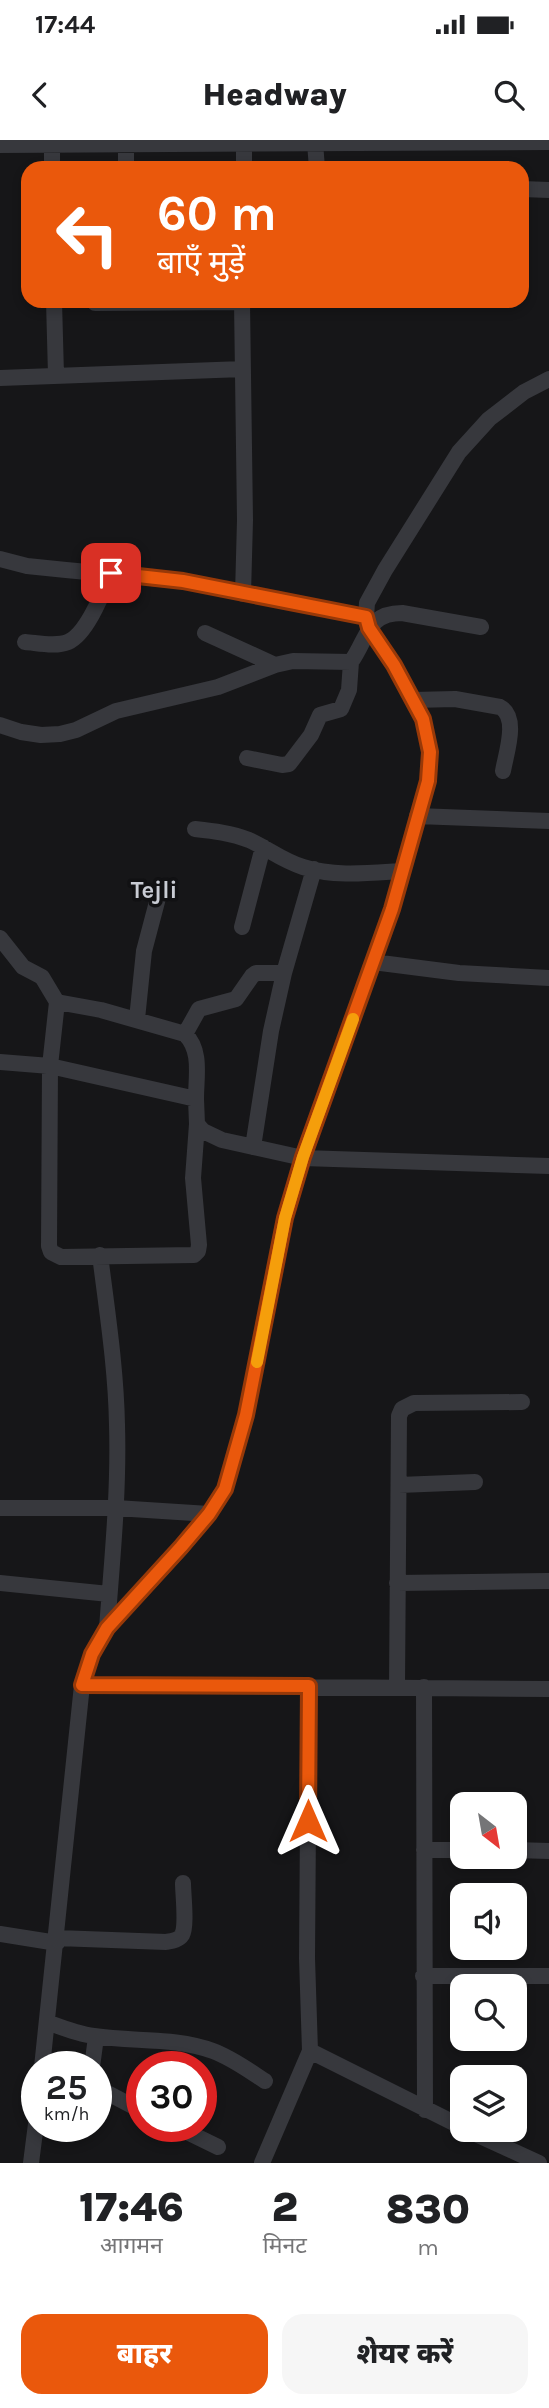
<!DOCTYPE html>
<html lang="hi">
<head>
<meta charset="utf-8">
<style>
  :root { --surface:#fff; --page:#f6f6f6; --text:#202124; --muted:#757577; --accent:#ea580c }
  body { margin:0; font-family:Karla,"Noto Sans Devanagari",sans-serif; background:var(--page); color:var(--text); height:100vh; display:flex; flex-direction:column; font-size:26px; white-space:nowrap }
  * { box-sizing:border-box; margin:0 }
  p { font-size:23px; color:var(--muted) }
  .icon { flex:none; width:38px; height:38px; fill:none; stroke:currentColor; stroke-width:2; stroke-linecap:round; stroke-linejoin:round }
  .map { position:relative; height:2023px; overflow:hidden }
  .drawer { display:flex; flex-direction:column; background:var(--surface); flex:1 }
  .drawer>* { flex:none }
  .banner { position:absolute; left:21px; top:21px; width:508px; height:147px; border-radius:21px; box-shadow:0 4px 10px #0003; background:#ea580c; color:#fff; overflow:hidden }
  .needle { width:46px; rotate:149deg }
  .buttons { position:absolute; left:450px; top:1652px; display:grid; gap:14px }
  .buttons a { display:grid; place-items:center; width:77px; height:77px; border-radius:14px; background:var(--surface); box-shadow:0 4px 10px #0003; font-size:35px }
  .speed { position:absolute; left:21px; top:1911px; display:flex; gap:14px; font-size:35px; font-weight:700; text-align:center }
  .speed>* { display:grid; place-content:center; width:91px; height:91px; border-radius:50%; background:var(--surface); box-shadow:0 4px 10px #0003; line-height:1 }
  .speed small { font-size:18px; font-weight:400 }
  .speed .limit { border:10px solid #d22; background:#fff; color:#111 }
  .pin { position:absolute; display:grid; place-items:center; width:60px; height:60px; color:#fff; margin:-30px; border-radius:14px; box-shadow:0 4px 10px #0006 }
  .me { position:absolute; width:77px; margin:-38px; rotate:0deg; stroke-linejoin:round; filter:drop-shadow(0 0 5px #0008) }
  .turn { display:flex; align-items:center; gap:24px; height:147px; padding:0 21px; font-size:32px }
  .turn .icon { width:91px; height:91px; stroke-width:2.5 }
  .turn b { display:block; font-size:49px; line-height:60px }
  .eta { display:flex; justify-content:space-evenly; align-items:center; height:119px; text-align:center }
  .eta b { font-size:42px; font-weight:800; line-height:49px }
  .primary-button { display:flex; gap:14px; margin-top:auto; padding:14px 21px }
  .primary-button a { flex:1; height:80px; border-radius:21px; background:var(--accent); color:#fff; font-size:28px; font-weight:800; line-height:80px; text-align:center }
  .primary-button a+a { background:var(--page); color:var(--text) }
  .status { display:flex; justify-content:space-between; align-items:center; height:49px; padding:0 35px; background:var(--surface); direction:ltr }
  .status svg { height:19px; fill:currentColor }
  header { display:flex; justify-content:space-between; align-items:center; height:91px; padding:0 21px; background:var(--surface); font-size:32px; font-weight:800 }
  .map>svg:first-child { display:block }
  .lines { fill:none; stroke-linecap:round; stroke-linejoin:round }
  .minor { stroke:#37383d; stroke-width:16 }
  .route-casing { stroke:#983908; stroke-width:18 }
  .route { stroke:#ea580c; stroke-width:12 }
  .slow { stroke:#f59e0b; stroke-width:12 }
  .labels { text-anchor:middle; stroke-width:7; stroke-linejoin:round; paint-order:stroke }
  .quarter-label { font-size:24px; font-weight:bold; fill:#c9ccd4; stroke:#111113 }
</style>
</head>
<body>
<div class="status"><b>17:44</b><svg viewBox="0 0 49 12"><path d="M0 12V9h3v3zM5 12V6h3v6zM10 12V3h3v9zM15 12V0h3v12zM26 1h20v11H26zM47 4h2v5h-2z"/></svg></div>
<header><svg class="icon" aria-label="back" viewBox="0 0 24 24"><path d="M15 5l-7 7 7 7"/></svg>Headway<svg class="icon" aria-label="search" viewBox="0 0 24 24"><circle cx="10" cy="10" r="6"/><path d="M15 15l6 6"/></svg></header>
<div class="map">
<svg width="549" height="2023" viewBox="0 0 549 2023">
  <rect width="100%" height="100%" fill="#161618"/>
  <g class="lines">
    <path class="minor" d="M315,3l2,25
      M126,4v24
      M0,5l549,-3
      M52,6v22
      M244,28v-25
      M522,49l27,1
      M54,161l2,74
      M95,163l147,-1 3,218 -2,74
      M0,238l243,-9
      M0,419l27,7 39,4 117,11 183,36
      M205,493l70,32
      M25,502c13,1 31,5 43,0 19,-8 35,-50 43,-69
      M413,560l42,-1 45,8c19,10 6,46 3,64
      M0,585l21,7 20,3 19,-1 16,-4 40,-19 102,-24 57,-22 18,-4 58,1c17,-24 16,-49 51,-49l79,14
      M247,618l35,7 7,-1 22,-29 9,-20 21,-6 8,-19 2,-28
      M417,676l132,5
      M195,689c18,2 36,4 54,11 18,8 34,21 54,27 31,10 66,6 98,4
      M242,787l21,-80
      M0,798l23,29 19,10 15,25 44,8 84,24c17,17 11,42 11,65
      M373,822l86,11 90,5
      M57,862l-7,64 -1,180 2,6 10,5 133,-2 4,-4 1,-6 -6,-67 4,-54
      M137,879l7,-68 14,-53
      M185,894l14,-25 37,-10 16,-23 4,-3h28
      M0,922l50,4 146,33 1,25 6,7 19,9 81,18 246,8
      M253,1007l18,-116 13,-58 30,-104
      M100,1115c7,56 16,113 17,170 2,68 -5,136 -10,203
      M399,1345l76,-3
      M0,1368h116l93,6
      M0,1443l109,11
      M397,1443l151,-2
      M82,1545l467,4
      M397,1547l2,-271 3,-7 12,-6 108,-1
      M424,1547l1,423
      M424,1710h38
      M514,1710l35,1
      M0,1794l57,9
      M57,1798l109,4c5,-1 13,-2 16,-7 5,-9 1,-41 1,-52
      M423,1836h126
      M47,1882c16,6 31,12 47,14 40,6 81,1 119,15 19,7 35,19 52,30
      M310,1911l152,76
      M42,1927l40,-382 10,-30 15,-27 75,-81 27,-33 16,-25 21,-74 39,-197 18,-60 89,-249 36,-128 2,-29 -7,-33 -29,-54 -25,-37 -3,-11 1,-14 18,-33 74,-118 30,-33 35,-27 25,-13
      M92,1927l4,-30
      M96,1947l46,24
      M175,1986l43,21
      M467,1990l72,33
      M31,2023l6,-47
      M262,2023l48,-112 -3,-93 2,-272"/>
  </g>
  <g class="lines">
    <g class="route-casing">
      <path id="route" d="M111,433l72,8 183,36 3,11 25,37 29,54 7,33 -2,29 -36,128 -89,248 -18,61 -39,197 -21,74 -16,25 -28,33 -74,81 -15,26 -10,31 227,1 -1,135"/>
    </g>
    <use href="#route" class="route"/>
    <path class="slow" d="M257,1222l28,-144 18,-61 50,-138"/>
  </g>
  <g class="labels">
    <g class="quarter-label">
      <text x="154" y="758">Tejli</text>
    </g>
  </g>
</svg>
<div class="buttons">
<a><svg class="needle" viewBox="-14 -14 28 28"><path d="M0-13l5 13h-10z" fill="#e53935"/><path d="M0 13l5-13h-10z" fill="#757577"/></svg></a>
<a><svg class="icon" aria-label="sound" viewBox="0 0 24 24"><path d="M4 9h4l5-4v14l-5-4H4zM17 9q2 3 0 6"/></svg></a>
<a><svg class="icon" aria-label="search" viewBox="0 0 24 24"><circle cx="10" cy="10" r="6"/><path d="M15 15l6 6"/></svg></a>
<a><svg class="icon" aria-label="layers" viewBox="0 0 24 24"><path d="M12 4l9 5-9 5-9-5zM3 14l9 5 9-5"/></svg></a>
</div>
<div class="speed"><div>25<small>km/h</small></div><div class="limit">30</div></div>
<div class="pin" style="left:111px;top:433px;background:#d93025"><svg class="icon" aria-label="arrive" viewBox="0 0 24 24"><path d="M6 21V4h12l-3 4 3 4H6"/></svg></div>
<svg class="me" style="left:308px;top:1681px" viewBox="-20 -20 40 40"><path d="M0-17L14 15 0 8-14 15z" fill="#ea580c" stroke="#fff" stroke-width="4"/></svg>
<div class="banner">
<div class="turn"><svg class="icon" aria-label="left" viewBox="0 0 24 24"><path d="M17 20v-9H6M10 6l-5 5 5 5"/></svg><div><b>60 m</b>बाएँ मुड़ें</div></div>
</div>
</div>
<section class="drawer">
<div class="eta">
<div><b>17:46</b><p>आगमन</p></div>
<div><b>2</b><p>मिनट</p></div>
<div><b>830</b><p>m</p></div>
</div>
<div class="primary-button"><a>बाहर</a><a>शेयर करें</a></div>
</section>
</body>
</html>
